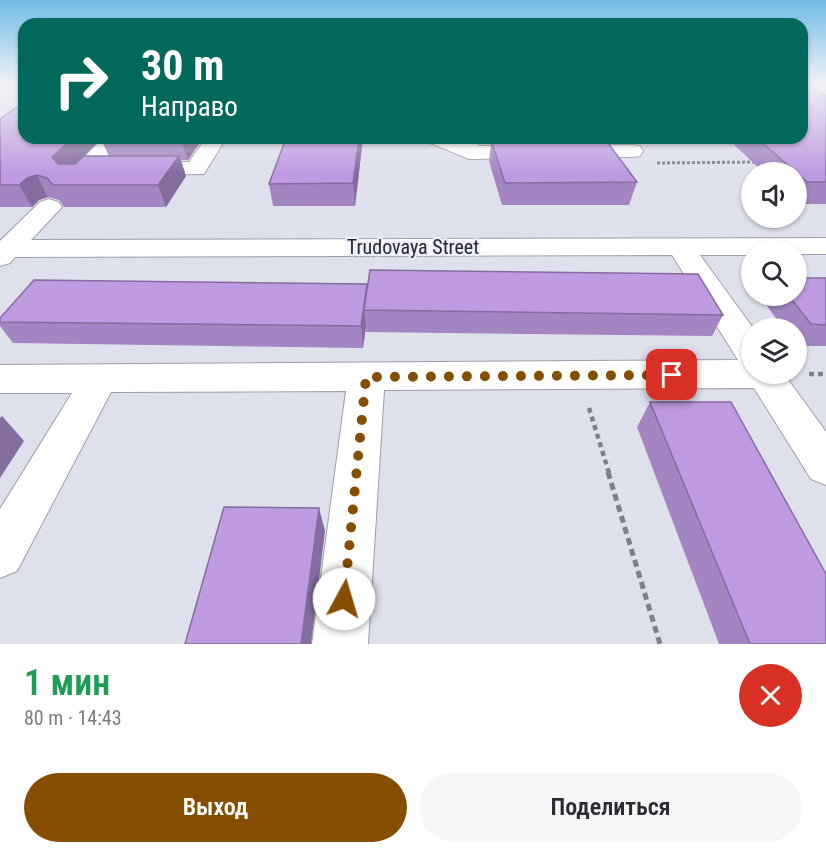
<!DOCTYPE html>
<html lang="ru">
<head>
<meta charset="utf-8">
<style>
  :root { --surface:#fff; --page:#f7f7f7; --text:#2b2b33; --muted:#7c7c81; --accent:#864e01 }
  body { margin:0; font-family:"Roboto Condensed",sans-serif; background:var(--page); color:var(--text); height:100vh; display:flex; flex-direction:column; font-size:22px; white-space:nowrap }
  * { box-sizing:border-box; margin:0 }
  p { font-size:20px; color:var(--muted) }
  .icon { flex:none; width:33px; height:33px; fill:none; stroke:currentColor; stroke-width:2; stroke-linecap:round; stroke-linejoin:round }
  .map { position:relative; height:644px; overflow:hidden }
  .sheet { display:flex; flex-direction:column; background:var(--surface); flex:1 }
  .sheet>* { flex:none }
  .guide { position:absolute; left:18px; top:18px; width:790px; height:126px; border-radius:18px; box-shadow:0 2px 4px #0004; background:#00695c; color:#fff; overflow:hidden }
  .controls { position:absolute; left:741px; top:162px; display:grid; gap:12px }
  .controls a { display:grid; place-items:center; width:66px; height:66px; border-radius:50%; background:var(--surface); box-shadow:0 2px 4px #0004; font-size:30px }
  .pin { position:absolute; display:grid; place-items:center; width:51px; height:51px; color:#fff; margin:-26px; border-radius:12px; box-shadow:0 3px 9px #0006 }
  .me { position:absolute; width:66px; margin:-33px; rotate:6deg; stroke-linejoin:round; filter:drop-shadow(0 0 4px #0008) }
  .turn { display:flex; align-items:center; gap:21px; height:126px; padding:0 24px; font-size:27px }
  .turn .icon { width:78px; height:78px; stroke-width:2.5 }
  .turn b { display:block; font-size:42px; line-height:51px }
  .round { display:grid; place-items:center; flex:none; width:63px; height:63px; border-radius:32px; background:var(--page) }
  .summary { display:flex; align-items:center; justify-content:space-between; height:102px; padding:0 24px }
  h1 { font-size:36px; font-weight:600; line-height:45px; color:#1e9e55 }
  .button { display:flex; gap:12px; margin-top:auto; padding:12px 24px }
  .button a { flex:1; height:69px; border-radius:36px; background:var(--accent); color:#fff; font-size:24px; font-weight:600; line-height:69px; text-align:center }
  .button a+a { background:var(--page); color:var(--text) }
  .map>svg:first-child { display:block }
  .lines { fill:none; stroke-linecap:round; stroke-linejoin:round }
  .minor-casing { stroke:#9d9fab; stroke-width:2 }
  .path-far2 { stroke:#7e8088; stroke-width:3; stroke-dasharray:3 2; stroke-linecap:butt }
  .path-far1 { stroke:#7e8088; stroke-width:4.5; stroke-dasharray:5 4; stroke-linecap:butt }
  .path { stroke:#7e8088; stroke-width:5; stroke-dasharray:7 4.5; stroke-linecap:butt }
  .minor { fill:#fff; fill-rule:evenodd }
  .wall { fill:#a385c2 }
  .shaded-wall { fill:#856c9e }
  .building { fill:#be9be1; stroke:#856c9e; stroke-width:1.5 }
  .route { stroke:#864e01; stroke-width:10; stroke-dasharray:0 18 }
  .labels { text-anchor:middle; stroke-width:4.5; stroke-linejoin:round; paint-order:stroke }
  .street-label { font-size:20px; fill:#27282c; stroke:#ebedf9 }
</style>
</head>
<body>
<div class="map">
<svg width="826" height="644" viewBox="0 0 826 644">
  <rect width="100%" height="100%" fill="#dee0ec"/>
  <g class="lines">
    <g class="minor-casing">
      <path id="minor" d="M103,138h22l-45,49h-16l-4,-5 4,-5z
        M206,138h20l-22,36 -66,1 -8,-2 -3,-5 3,-5 8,-2 51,1z
        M425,138h51l2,8 154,-1 8,1 3,5 -3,5 -8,1 -163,2 -41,-17z
        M49,199l9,3 4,5 -31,33 795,-2v16h-30v-4h-44v5h-52l53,73 -1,46h32l42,58v53l-15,-6 -57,-91 -370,2 -16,254h-56l34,-253 -235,1 -94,179 -17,7v-69l72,-116h-72v-28l738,-5 -66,-105 -657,2 -5,6 -10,3v-25l40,-39z"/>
    </g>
    <path class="path-far2" d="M657,163l100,-1"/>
    <path class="path-far1" d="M809,374h17
      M589,408l20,65"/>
    <path class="path" d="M608,472l52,172"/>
    <use href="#minor" class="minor"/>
  </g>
  <path class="wall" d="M826,96v108h-30v-32h-33l-36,-34h75z
    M0,119l81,40 28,-3 -8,-17 102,-1 -15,22h-7l5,16 -20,31h-102l-5,-7 -11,-3 -9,3 -7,7h-32z
    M363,138l-8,68h-82l-4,-22z
    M482,138h108l47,44 -8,23h-127l-13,-44 2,-17h-7z
    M826,278v68h-30v-18h-13l-21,-29 2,-3h32z
    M367,284v6l356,25 -11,21 -346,-4v-6l-3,22 -350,-5 -13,-17v-8z
    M650,402l176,242h-107l-82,-217z"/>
  <path class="shaded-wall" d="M73,138h29l-39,40 -11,-21z
    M183,138h20l-15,22 -7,-20z
    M359,138h4l-8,68 -2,-23z
    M179,156l7,20 -20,31 -8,-22z
    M37,175l11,22 -9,3 -7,7 -13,-22 8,-7z
    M367,284l2,21 -5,5 2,16 -3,22 -2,-22z
    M2,416l22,25 -24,37v-60z
    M319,508l6,23 -14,113h-10z"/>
  <path class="building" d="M802,83h3l21,13v86h-19l-50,-44h45z
    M24,102v36h49l-21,19 6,7h17l9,-8h95l-21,29h-105l-6,-7 -10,-3 -10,3 -8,7h-19v-66z
    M102,138h81l-2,2 -80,-1z
    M286,138h73l-6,45 -84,1z
    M605,139l32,43 -132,1 -14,-43z
    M370,270l328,4 25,41 -359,-5z
    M796,278h30v47l-15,-1 -22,-28h7z
    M34,280l333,4 -6,42 -361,-4v-4z
    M650,402h81l95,172v70h-76z
    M224,507l95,1 -18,136h-116z"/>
  <linearGradient id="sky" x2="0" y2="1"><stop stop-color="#70bce6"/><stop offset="0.48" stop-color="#f0f1f6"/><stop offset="1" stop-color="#f0f1f6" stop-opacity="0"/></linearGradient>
  <rect width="826" height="173" fill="url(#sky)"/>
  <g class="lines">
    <path class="route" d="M344,599l22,-222 306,-2"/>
  </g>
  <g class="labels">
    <g class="street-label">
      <text x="413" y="254">Trudovaya Street</text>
    </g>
  </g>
</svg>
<div class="controls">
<a><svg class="icon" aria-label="sound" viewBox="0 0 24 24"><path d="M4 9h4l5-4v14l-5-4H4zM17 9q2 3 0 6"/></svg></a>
<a><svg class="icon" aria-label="search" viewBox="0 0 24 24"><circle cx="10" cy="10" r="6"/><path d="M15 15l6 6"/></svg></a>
<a><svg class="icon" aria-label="layers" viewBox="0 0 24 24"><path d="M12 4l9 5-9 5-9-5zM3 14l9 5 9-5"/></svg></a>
</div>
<div class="pin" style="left:672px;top:375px;background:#d93025"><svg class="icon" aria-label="arrive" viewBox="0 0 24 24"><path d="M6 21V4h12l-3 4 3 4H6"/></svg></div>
<svg class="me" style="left:344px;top:599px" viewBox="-20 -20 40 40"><circle r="19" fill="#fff"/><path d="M0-13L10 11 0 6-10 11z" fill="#864e01"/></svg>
<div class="guide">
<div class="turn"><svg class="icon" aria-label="right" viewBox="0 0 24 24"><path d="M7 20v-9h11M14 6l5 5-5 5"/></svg><div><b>30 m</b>Направо</div></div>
</div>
</div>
<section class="sheet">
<div class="summary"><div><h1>1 мин</h1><p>80 m · 14:43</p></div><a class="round" style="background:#d93025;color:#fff"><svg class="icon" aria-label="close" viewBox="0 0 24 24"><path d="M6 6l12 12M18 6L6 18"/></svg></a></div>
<div class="button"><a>Выход</a><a>Поделиться</a></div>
</section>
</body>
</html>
